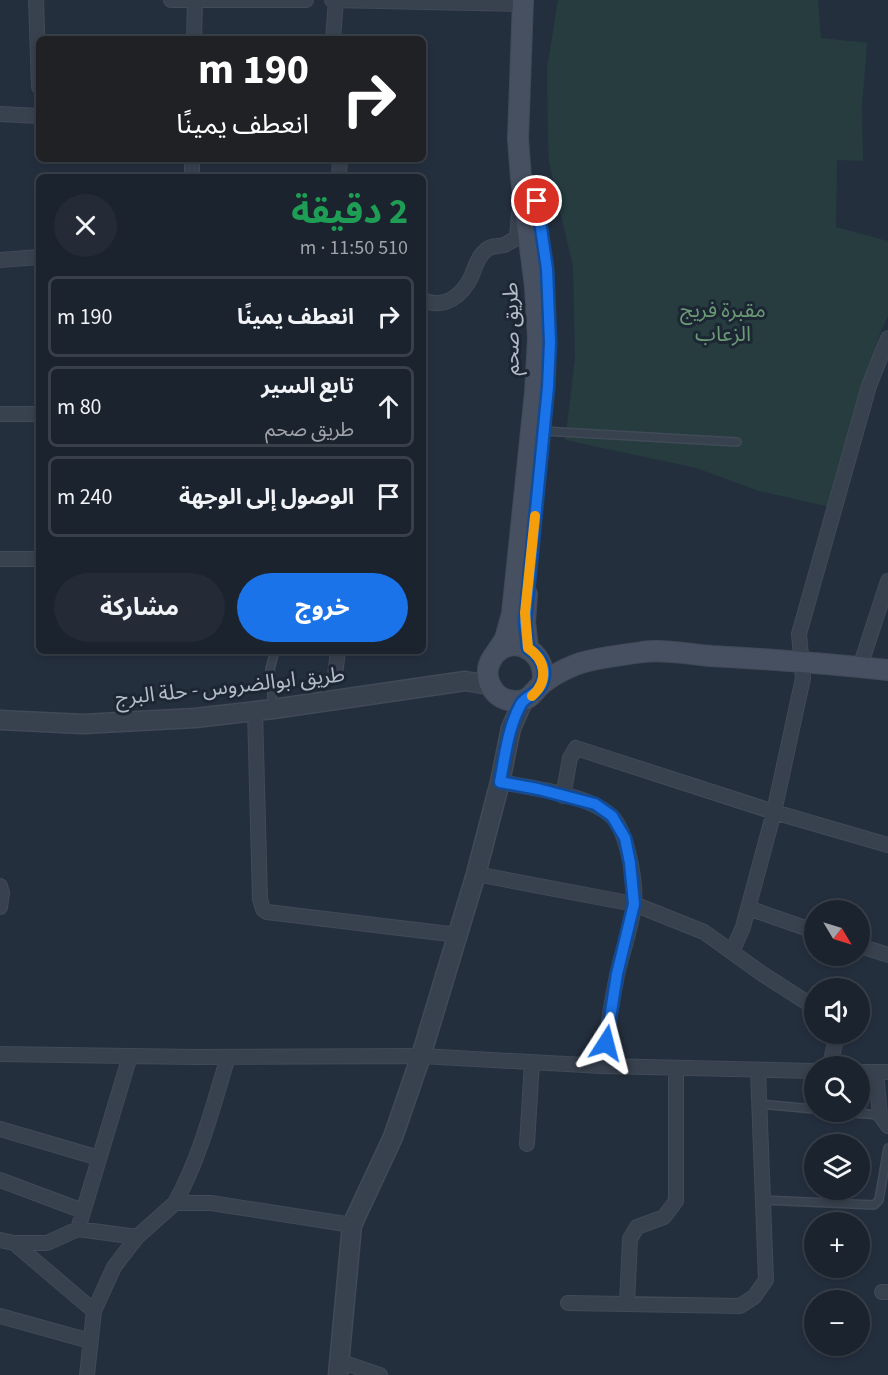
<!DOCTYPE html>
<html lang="ar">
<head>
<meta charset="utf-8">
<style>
  :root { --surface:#1b232e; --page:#242b36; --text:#f1f3f6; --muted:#a0a4aa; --line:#39404a; --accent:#1a73e8 }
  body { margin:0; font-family:"Source Sans 3","Noto Sans Arabic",sans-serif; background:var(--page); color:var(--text); direction:rtl; height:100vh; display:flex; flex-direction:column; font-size:22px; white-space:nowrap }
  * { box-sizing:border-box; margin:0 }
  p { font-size:20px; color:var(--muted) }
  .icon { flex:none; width:33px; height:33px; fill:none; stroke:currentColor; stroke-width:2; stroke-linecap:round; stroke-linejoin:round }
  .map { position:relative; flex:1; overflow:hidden; direction:ltr }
  .sheet { position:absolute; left:36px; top:174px; width:390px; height:480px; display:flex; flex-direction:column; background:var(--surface); border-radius:9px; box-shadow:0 3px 9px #0003,0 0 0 2px var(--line); direction:rtl }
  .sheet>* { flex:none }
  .guide { position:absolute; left:36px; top:36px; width:390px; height:126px; border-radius:9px; box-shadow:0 3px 9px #0003,0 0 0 2px var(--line); direction:rtl; background:#202124; color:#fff; overflow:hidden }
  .needle { width:39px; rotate:128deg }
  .fabs { position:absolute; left:804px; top:900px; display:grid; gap:12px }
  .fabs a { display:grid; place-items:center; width:66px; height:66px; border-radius:50%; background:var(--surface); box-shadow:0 3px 9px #0003,0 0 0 2px var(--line); font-size:30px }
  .pin { position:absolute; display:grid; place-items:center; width:51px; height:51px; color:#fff; margin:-26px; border:3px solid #fff; border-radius:50%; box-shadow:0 2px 6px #0007 }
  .me { position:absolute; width:66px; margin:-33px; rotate:9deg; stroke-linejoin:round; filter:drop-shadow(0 0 4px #0008) }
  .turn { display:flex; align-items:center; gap:21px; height:126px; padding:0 18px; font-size:27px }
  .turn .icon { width:78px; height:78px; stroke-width:2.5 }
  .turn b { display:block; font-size:42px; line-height:51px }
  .round { display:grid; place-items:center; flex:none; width:63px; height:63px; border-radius:32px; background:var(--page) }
  .summary { display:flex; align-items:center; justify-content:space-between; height:102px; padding:0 18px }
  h1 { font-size:36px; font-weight:700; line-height:45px; color:#1e9e55 }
  .button { display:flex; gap:12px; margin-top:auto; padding:12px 18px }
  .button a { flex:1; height:69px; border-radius:36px; background:var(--accent); color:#fff; font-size:24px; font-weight:700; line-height:69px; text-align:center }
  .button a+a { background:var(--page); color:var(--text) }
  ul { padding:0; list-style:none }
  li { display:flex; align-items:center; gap:18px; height:81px; margin:0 12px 9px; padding:0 6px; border:3px solid var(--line); border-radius:9px }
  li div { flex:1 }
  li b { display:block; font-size:22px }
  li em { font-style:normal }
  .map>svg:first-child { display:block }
  .green { fill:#263c3f }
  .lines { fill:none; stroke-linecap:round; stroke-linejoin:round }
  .service-casing { stroke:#414a57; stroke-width:10 }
  .minor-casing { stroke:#414a57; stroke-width:16 }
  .tertiary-casing { stroke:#414a57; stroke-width:21 }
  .secondary-casing { stroke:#414a57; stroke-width:22 }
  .service { stroke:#38414e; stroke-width:7 }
  .minor { stroke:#38414e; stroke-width:14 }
  .tertiary { stroke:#38414e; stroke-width:18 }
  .secondary { stroke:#465061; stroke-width:20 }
  .route-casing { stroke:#114b97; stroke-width:15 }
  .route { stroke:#1a73e8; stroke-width:10 }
  .slow { stroke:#f59e0b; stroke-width:10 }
  .labels { text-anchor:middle; stroke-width:6; stroke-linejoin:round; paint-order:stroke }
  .park-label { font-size:21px; fill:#6b9a76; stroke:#1d2633 }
  .street-label { font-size:21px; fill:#b4bcc9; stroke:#1d2633 }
</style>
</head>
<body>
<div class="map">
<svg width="888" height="1375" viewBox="0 0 888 1375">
  <rect width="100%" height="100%" fill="#242f3e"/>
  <path class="green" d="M558,0h260l3,38 46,5 -5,62 1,56 -26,-1 -1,67 52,14v75l-9,20 -49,171 -71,-16 -63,-23 -131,-28 10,-81 -2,-92 -24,-105 -1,-21 -1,-73z"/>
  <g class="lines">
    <g class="service-casing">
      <path id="service" d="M543,431l194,11
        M273,708l-3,-39 5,-18
        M759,1104l55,5
        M840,1112l40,3
        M763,1200l111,5 5,-5 9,-52"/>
    </g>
    <g class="minor-casing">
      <path id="minor" d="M36,0l3,87
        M171,0h135
        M332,0l190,4
        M194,39l1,-38
        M333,39l3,-39
        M0,114l39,2
        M192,159v18
        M339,177l1,-18
        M0,260l39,-3
        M423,300c22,10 40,-5 49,-25 3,-7 5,-16 11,-22 7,-8 12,-6 21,-8 4,-2 9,-5 13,-7l2,-25
        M0,414h39
        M0,559h39
        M860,667l28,-86
        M335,675l3,-24
        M255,711l5,188 3,10 4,3 191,23
        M500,782c32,6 84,12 109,32 18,13 27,68 25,90 -2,22 -11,45 -16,67 -7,31 -11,64 -16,95
        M563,796l7,-38 6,-10 198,64 114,33
        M476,874l158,30 70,28 57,41 53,34
        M0,886l2,7 -2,14
        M748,908l66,23
        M860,946l28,9
        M732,952l11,-25 31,-115 29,-134 -4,-44 70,-248 19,-48
        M0,1054l195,3 226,-1 181,10 212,5
        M830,1066l7,-32
        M860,1072h28
        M876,1072l4,43 8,11
        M0,1129l99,29
        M527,1144l5,-82
        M0,1180l83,31
        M175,1203c25,-45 38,-97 53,-146
        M78,1229l52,-173
        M0,1240l14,3h33l31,-14 59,8
        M14,1243l80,68
        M882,1292h6
        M568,1303l172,3 14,-9 12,-17 -8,-210
        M627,1304l3,-65 7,-12 27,-10 12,-16v-133
        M0,1316l90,25
        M339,1361l41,14
        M87,1375l7,-64 20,-44 23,-30 38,-34h36l141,22"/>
    </g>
    <g class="tertiary-casing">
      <path id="tertiary" d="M0,720l83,4 112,-6 78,-9 192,-28 25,4
        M338,1375l14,-150 41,-88 28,-81 55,-182 24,-92 11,-54 12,-27"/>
    </g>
    <g class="secondary-casing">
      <path id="secondary" d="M527,594l-2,28 3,26
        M495,654l10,-15 7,-25 23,-221 3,-54 -3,-53 -14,-108 -3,-39 5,-139
        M542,684c8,-36 -37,-54 -52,-22 -8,18 5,39 25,39 15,1 18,-10 28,-18 9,-7 22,-14 32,-18 16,-7 49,-10 67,-13 22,-3 47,2 69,4 59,3 118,8 177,14"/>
    </g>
    <use href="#service" class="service"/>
    <use href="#minor" class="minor"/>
    <use href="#tertiary" class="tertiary"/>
    <use href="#secondary" class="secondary"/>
  </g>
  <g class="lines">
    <g class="route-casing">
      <path id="route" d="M537,201l10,68 3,73 -2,45 -23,235 3,26c9,6 17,15 16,27 -2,20 -16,18 -23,29 -13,23 -16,52 -21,78l38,7 57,15 17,12 13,22 5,25 4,41 -17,70 -11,69"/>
    </g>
    <use href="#route" class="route"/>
    <path class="slow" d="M532,696c17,-15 14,-36 -4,-48l-3,-35 10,-97"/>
  </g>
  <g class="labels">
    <g class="park-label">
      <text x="723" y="317">مقبرة فريج<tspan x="723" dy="24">الزعاب</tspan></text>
    </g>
    <g class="street-label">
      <text transform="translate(511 329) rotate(-91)" y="7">طريق صحم</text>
      <text transform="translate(230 686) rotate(-6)" y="7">طريق ابوالضروس - حلة البرج</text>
    </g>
  </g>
</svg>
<div class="fabs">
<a><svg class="needle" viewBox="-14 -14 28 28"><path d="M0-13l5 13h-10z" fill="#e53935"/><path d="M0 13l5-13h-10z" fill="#a0a4aa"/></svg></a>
<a><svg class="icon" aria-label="sound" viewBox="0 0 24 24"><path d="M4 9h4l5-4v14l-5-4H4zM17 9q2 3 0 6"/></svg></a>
<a><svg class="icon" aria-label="search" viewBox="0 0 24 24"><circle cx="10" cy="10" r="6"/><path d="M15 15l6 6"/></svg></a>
<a><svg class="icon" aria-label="layers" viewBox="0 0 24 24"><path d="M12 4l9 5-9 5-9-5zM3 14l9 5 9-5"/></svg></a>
<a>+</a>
<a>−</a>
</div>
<div class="pin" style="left:537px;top:201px;background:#d93025"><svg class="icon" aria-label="arrive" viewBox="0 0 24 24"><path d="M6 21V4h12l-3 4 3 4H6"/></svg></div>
<svg class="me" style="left:606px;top:1043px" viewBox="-20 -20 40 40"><path d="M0-17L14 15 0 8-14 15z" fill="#1a73e8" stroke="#fff" stroke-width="4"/></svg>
<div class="guide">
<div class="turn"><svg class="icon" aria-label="right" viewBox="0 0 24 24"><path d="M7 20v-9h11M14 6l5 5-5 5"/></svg><div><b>190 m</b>انعطف يمينًا</div></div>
</div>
<section class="sheet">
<div class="summary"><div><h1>2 دقيقة</h1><p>510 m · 11:50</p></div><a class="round"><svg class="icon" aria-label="close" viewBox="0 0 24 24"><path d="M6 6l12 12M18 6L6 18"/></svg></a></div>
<ul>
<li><svg class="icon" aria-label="right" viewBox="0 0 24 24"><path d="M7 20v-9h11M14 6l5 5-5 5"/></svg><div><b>انعطف يمينًا</b></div><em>190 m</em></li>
<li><svg class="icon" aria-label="ahead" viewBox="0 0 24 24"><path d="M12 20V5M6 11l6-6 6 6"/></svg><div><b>تابع السير</b><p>طريق صحم</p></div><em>80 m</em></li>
<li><svg class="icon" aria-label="arrive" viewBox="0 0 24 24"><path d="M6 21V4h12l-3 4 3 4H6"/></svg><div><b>الوصول إلى الوجهة</b></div><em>240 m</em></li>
</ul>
<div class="button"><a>خروج</a><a>مشاركة</a></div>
</section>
</div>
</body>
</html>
